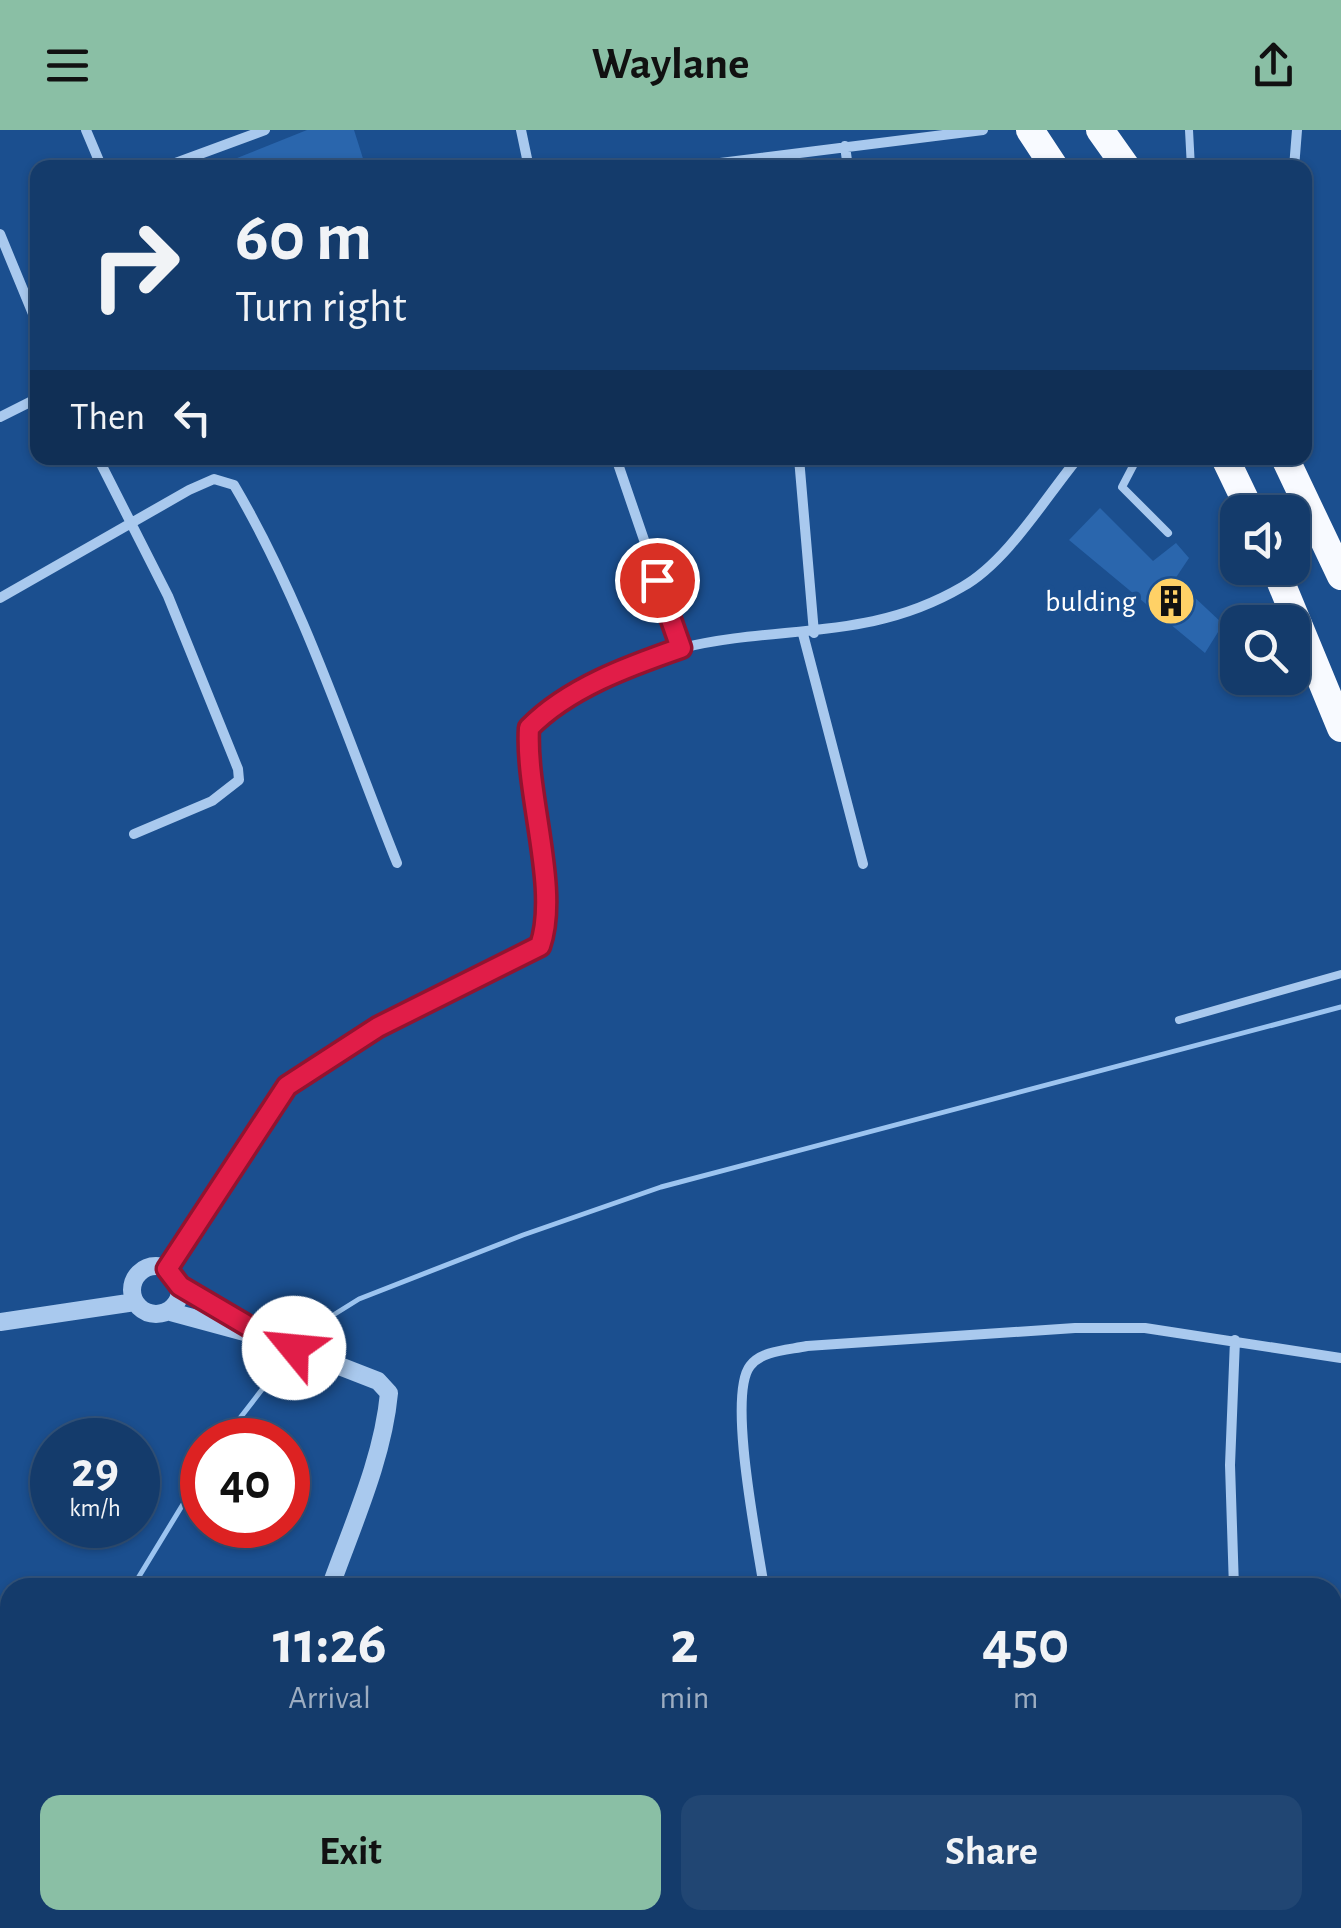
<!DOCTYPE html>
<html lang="en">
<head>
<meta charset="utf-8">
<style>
  :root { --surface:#143b6b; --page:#214673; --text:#f1f3f6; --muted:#9dadc1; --line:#33557e; --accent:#8abfa5 }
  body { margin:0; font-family:"Alegreya Sans",sans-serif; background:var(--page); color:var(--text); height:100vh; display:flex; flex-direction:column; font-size:38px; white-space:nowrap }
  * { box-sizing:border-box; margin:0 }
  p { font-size:32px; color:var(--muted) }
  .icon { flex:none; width:55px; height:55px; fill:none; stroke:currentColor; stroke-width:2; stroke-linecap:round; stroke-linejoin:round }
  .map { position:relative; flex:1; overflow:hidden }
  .panel { position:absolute; left:0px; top:1448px; width:1342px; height:352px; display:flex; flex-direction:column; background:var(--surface); border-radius:30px 30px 0 0; box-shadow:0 2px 8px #0004,0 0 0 2px var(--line) }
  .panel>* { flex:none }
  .top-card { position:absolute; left:30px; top:30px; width:1282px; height:305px; border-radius:20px; box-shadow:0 2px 8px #0004,0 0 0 2px var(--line); background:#143b6b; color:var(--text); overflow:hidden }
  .controls { position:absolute; left:1220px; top:365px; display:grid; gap:20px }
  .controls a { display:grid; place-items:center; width:90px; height:90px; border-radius:20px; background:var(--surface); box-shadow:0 2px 8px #0004,0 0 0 2px var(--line); font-size:50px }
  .speed { position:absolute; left:30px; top:1288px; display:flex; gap:20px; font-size:50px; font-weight:700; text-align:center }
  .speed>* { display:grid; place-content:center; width:130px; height:130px; border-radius:50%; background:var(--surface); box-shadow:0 2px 8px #0004,0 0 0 2px var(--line); line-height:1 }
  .speed small { font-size:25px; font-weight:400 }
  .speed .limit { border:15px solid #d22; background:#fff; color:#111 }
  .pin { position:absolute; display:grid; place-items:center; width:85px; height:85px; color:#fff; margin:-42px; border:5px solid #fff; border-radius:50%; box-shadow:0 2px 10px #0007 }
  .me { position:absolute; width:110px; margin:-55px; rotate:298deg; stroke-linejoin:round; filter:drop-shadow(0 0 8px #0008) }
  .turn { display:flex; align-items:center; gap:35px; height:210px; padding:0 40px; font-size:45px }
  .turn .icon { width:130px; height:130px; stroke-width:2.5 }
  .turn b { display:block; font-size:70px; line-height:85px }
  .then { display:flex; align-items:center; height:95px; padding:0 40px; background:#0003; gap:20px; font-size:38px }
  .eta { display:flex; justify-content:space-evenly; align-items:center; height:170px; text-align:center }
  .eta b { font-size:60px; font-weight:700; line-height:70px }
  .primary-button { display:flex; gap:20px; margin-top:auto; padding:20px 40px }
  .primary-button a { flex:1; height:115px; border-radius:20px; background:var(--accent); color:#111; font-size:40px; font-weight:700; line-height:115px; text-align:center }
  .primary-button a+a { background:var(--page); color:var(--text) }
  header { display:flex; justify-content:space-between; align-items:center; height:130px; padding:0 40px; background:var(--accent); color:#111; font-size:45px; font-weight:700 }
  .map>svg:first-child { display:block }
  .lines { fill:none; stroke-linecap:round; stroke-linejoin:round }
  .stream { stroke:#9cc4f0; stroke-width:5 }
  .building { fill:#2a66ad }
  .service { stroke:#a9c9ee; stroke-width:8 }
  .minor { stroke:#a9c9ee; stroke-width:10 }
  .tertiary { stroke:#a9c9ee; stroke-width:18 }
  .trunk { stroke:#f8faff; stroke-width:28 }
  .route-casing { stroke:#92132f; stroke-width:25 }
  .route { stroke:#e11d48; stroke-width:18 }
  .labels { text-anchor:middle; stroke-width:10; stroke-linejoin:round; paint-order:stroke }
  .poi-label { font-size:30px; fill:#fff; stroke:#1b4f8f; text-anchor:end }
</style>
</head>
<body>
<header><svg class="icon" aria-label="menu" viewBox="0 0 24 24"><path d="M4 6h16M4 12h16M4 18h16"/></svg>Waylane<svg class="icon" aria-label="share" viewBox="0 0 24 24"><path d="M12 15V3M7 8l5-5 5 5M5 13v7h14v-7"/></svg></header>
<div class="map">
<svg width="1341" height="1798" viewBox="0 0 1341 1798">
  <rect width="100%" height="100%" fill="#1b4f8f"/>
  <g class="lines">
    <path class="stream" d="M298,1213l8,-11 53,-33 164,-64 138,-48 680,-180
      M223,1310l68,-88
      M132,1458l70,-115
      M0,1595l10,-10"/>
  </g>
  <path class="building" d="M307,0h47l12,38h-154z
    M1100,378l53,53 23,-18 13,15 -14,21 48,45 -18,29 -136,-113z"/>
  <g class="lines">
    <path class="service" d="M1189,0l2,38
      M1134,328l-1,8 -11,21 46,46
      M1179,890l162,-46
      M109,1798l4,-8"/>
    <path class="minor" d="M86,0l16,38
      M521,0l8,38
      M845,16l3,22
      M162,38l103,-38
      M680,38l303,-38
      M1294,38l3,-38
      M0,104l38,92
      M0,287l38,-19
      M98,328l70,138 70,173 1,11 -27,21 -78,33
      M616,328l65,190
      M799,328l15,175
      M0,468l189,-108 25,-11 20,6c69,117 112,251 163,378
      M803,504l60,230
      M167,1139l120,-183 91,-59 162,-81 7,-38 -19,-156 1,-24c22,-22 48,-35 76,-49 25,-11 50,-25 77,-31 98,-24 186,-6 280,-61 45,-25 83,-89 116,-129
      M764,1458c-6,-42 -37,-192 -14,-222 12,-16 39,-16 57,-20l268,-18h70l196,30
      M1234,1458l-4,-123 5,-125
      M298,1790l9,8
      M767,1798l1,-8"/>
    <path class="tertiary" d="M132 1160a24 24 0 1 1 48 0a24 24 0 1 1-48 0Z
      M180,1156l86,50
      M167,1181l103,28 108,42 11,12c-6,66 -37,133 -59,195
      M0,1192l135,-20
      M1332,1727l9,-3"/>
    <path class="trunk" d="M1030,0l25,38
      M1100,0l27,38
      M1225,328l26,54
      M1285,328l56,118
      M1275,438l66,160"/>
  </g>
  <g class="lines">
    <g class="route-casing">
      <path id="route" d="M294,1218l-24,-9 -90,-53 -13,-17 120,-183 91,-59 162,-81c20,-57 -15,-152 -11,-218 39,-40 100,-62 152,-80l-24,-68"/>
    </g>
    <use href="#route" class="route"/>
  </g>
  <defs>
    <g id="building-disc" transform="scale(2.5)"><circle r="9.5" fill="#ffd166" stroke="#1b4f8f"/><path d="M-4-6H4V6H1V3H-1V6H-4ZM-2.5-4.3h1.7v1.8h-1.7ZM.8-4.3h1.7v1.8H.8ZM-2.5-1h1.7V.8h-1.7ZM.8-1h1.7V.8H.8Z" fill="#111"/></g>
  </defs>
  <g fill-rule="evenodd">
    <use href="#building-disc" x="1171" y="471"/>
  </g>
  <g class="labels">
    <g class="poi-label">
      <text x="1136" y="481">bulding</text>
    </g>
  </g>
</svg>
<div class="controls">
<a><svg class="icon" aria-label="sound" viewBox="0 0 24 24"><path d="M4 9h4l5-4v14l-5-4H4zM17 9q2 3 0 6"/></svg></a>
<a><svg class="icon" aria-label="search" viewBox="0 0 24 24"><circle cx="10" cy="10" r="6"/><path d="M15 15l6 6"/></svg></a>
</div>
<div class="speed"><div>29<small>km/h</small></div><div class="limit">40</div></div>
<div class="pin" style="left:657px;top:450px;background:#d93025"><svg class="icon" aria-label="arrive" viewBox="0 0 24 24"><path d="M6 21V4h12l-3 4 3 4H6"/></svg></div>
<svg class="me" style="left:294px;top:1218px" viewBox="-20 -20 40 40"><circle r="19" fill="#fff"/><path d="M0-13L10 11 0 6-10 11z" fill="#e11d48"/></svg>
<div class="top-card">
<div class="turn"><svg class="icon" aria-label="right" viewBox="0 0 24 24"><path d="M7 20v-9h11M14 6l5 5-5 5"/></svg><div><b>60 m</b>Turn right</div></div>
<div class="then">Then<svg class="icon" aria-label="left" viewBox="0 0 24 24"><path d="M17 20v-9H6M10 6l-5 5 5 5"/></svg></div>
</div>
<section class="panel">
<div class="eta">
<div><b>11:26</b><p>Arrival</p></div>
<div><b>2</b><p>min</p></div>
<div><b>450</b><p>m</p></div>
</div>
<div class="primary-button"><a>Exit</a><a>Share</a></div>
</section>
</div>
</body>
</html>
